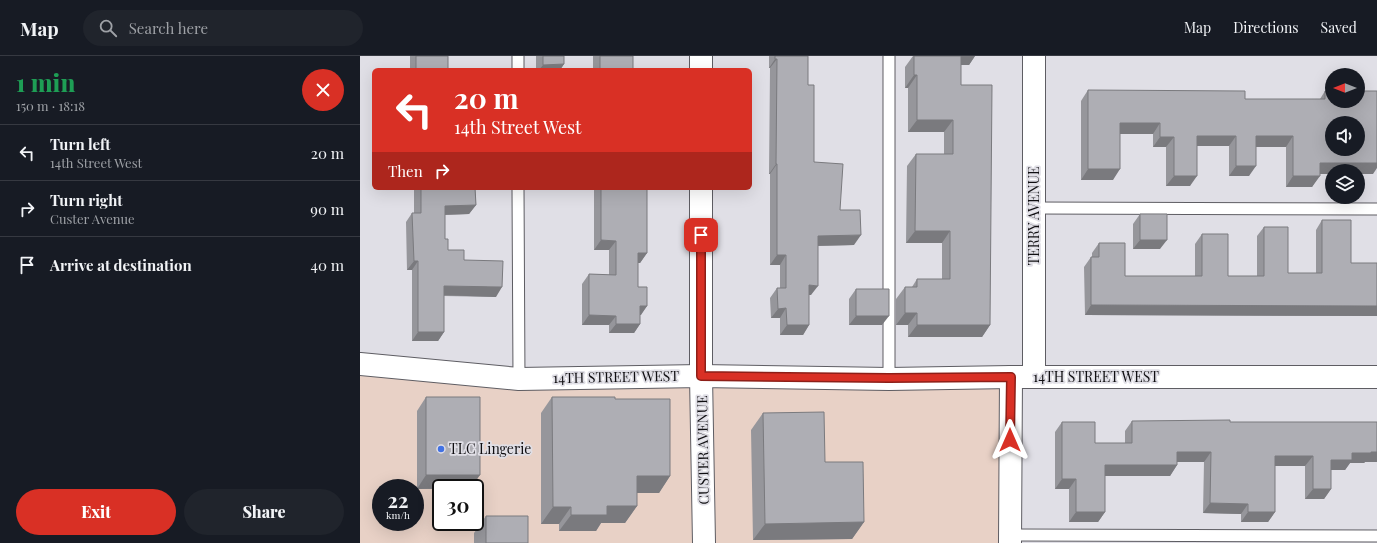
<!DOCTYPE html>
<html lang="en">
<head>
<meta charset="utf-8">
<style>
  :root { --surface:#171b24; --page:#20242c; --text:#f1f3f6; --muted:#9ea1a6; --line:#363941; --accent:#d93025 }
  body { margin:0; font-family:"Playfair Display",serif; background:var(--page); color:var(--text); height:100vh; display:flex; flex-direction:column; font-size:15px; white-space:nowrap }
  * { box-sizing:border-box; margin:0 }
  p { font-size:13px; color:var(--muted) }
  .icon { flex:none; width:22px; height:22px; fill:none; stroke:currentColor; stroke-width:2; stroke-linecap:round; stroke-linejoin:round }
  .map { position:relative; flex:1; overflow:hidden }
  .drawer { display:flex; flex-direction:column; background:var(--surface); width:360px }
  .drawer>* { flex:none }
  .top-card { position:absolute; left:12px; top:12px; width:380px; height:122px; border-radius:6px; box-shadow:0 4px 16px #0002; background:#d93025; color:#fff; overflow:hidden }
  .needle { width:26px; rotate:270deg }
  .controls { position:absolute; left:965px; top:12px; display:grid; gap:8px }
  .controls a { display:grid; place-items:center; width:40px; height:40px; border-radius:50%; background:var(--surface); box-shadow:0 4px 16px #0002; font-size:20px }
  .speed { position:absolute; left:12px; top:423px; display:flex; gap:8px; font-size:20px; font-weight:700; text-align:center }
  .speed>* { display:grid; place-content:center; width:52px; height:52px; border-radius:50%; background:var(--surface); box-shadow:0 4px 16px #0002; line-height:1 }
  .speed small { font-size:10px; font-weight:400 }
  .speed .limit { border:2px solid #111; border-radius:6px; background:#fff; color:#111 }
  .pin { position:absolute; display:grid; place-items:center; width:34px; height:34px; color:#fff; margin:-17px; border-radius:8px; box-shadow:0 2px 6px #0006 }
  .me { position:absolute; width:44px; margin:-22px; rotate:0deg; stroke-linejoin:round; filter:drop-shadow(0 0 3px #0008) }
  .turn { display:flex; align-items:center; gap:14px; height:84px; padding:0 16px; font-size:18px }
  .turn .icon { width:52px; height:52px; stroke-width:2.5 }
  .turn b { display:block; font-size:28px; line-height:34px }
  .then { display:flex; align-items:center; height:38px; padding:0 16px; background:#0003; gap:8px; font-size:15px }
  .round { display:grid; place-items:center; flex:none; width:42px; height:42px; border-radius:21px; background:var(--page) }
  .head { display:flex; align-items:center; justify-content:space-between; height:68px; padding:0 16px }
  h1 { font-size:24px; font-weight:800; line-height:30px; color:#1e9e55 }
  .primary-button { display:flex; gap:8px; margin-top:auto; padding:8px 16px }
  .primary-button a { flex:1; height:46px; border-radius:24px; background:var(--accent); color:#fff; font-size:16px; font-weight:800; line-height:46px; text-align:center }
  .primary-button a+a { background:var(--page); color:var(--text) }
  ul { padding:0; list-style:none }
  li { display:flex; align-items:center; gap:12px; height:56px; padding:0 16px; border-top:1px solid var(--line) }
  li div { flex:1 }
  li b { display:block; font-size:15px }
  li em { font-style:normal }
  header { display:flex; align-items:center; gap:24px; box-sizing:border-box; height:56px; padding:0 20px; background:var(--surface); border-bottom:1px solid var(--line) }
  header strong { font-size:19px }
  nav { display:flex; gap:22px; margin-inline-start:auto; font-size:14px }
  .search { width:280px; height:36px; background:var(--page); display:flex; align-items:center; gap:10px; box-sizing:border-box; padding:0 14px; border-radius:22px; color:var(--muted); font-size:15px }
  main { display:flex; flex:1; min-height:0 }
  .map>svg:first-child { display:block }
  .commercial { fill:#e8d1c6; fill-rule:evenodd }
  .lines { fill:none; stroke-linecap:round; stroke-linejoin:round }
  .service-casing { stroke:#5e5d63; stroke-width:13 }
  .minor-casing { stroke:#5e5d63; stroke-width:24 }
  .tertiary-casing { stroke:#5e5d63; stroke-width:24 }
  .service { stroke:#fff; stroke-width:11 }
  .minor { stroke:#fff; stroke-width:22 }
  .tertiary { stroke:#fff; stroke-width:22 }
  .wall { fill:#96969b }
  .shaded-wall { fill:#7a7a7e }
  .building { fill:#aeaeb4; stroke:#7a7a7e; fill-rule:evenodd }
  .route-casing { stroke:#8d1f18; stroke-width:10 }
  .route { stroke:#d93025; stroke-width:7 }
  .poi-dot { fill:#4272e3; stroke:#e0dfe6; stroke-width:1.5 }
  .labels { text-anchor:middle; stroke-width:3.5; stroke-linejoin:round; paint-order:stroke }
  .street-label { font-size:14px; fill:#0f0e11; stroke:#e0dfe6 }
  .poi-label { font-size:14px; fill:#0f0e11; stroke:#e0dfe6; text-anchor:start }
</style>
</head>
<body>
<header>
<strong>Map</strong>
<div class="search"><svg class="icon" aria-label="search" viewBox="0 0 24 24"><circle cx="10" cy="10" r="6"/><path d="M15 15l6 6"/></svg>Search here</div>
<nav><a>Map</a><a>Directions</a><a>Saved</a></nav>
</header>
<main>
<section class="drawer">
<div class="head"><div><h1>1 min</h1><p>150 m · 18:18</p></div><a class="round" style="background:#d93025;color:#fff"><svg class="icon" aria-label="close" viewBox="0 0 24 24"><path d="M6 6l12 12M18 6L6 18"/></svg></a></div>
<ul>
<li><svg class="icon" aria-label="left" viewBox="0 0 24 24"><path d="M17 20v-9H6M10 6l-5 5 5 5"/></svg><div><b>Turn left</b><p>14th Street West</p></div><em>20 m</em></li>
<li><svg class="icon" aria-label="right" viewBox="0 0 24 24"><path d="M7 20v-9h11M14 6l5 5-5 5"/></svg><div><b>Turn right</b><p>Custer Avenue</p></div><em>90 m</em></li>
<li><svg class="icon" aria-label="arrive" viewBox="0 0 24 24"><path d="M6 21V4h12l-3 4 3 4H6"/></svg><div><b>Arrive at destination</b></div><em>40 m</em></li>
</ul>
<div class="primary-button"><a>Exit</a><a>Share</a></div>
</section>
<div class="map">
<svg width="1017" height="487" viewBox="0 0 1017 487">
  <rect width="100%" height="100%" fill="#e0dfe6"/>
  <path class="commercial" d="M0,308l160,15 491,-2 -1,166h-650zM21,432h34v34h-34zM81,432h34v34h-34z"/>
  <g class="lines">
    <g class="service-casing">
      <path id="service" d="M158,0v14
        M529,0v323
        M158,132l1,191
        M674,152l343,1
        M650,479l367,1"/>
    </g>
    <g class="minor-casing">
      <path id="minor" d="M341,0v14
        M674,0v321
        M341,132v188l3,167
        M650,487l1,-166"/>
    </g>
    <g class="tertiary-casing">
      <path id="tertiary" d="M0,308l159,15 182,-3 188,3 122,-2h366"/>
    </g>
    <use href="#service" class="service"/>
    <use href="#minor" class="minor"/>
    <use href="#tertiary" class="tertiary"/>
  </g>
  <path class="wall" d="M50,0h38v14h-38z
    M176,0h28v8l-4,6h-24z
    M233,0h40v14h-40z
    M409,0h39v29l6,77 26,48 14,35 -36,1 -7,49h-2v30l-6,10h-23v-17h-9l-1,-20 7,-10h3v-23h-10v-91h-1l1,-106h-1z
    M553,0h62l-6,9h-8v20l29,240 -8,12h-74v-12h-12v-26l9,-12h7l5,-8h25v-36h-36l1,-77 9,-12h28v-22h-36v-44h-3v-21z
    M728,34l157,9h75l5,-8 48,83h-53l-8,13h-26v-40h-30l-7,29h-20v-30h-32l-7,40h-24v-39h-13v-13h-33l-7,46h-32v-79z
    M54,132h61l1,17 -7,9 -24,1v24l3,11 16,10 32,37 -52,-1v36l-6,9h-26v-71h-5l-1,-48 6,-9h2z
    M234,132h53v65l-7,10h-2v24l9,19 -7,9v9l-6,9h-25v-8h-27v-41l7,-10 20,1v-25h-15z
    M780,158l20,35h-27v-25z
    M962,164l29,43h26v53l-292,-1 -1,-48 7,-10h1v-4l7,-10 26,33h70v-32l7,-10 26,42h29v-40l7,-9 24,46h28v-43z
    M496,233l26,36h-33v-26z
    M66,341l15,92h-24v-78z
    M192,341l63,2 55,77 -11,17h-22v13l-12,17h-24l-5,8h-37v-7h-18v-111z
    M403,357l62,49 39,60 -12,17 -99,1 -2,-110z
    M772,365l98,1 147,40h-12l-1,1h-14l-5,7h-14v19l-7,10h-19v-33h-30v46l-7,10h-27v-8l-38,-1 1,-51h-27v3l-7,11h-65v36l-7,10h-29v-33h-14v-57l7,-10 33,21h30v-12z
    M126,460l42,27h-54v-10z"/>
  <path class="shaded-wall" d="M592,0h23l-6,9h-23z
    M415,3h2l-7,9h-1z
    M204,8l-4,6h-21l4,-5z
    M554,19h3l-9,13h-3z
    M557,64h36l-9,12h-36z
    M760,67h40l-7,11h-40z
    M837,80h39l-7,10h-39z
    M896,80h37l-7,11h-37z
    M800,81h14l-8,10h-13z
    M960,107h57v5l-4,6h-15v-3h-26v3h-20z
    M416,108h1l-7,10h-1z
    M876,110h20l-7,10h-20z
    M728,113h32l-7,11h-32z
    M814,120h23l-7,10h-24z
    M933,120h27l-8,11h-26z
    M116,149l-7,9 -30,1 6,-9z
    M555,175h35l-8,12h-36z
    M501,179l-7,10 -43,1 7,-10z
    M241,184l15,1 -7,9h-15z
    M780,184h27l-7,9h-27z
    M278,197h9l-7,10h-8z
    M417,199h9l-6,10h-10z
    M54,205h4l-6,9h-5z
    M449,229l9,1 -7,9h-9z
    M84,230l58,1 -6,10 -58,-2z
    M731,249l286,1v10l-292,-1z
    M280,250h7l-6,9h-7z
    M426,252l-6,10h-9l7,-9z
    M545,257h12l-9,12h-12z
    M229,259l27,1 -7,9h-27z
    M496,260h33l-7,9h-33z
    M256,268h24l-6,9h-25z
    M427,269h22l-6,10h-23z
    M557,269h73l-8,12h-74z
    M58,276h26l-6,9h-26z
    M817,396h34l-7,10h-34z
    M1011,396h6v10h-12l-1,1h-14l-5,7h-21l7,-10 21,-7z
    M915,400h38l-8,10h-37z
    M745,409h72l-7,11h-72z
    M66,419h54l-9,13 -54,1z
    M277,420h33l-11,17h-34z
    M702,423h14l-7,10h-14z
    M953,433h18l-7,10h-19z
    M850,447l38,1 -7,10 -38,-1z
    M247,450h30l-12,17h-24l-5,8h-37l12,-16z
    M193,451h18l-12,17h-18z
    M716,456h29l-7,10h-29z
    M888,456h27l-7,10h-27z
    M504,466l-12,17 -99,1 12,-16z"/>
  <path class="building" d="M56,0h32v14h-32z
    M183,0h21v8l-21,1z
    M240,0h33v14h-33z
    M415,0h33v29h6v77l29,2 -3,46h20l1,25 -43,1v50l-9,-1v40h-22l-1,-17 -8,1 -1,-21h9v-33h-9v-91h-1l1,-105h-2z
    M554,0h47v29h31l-2,240h-73v-12h-12v-26h12v-8h33v-48h-35l1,-77h37v-34h-36v-45h-3z
    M728,34l157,1v8h80v-8h7v10h26v-10h19v72h-57v13h-27v-40h-37v30h-20v-30h-39v40h-23v-39h-14v-14h-40v46h-32zM972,67h26v26h-26z
    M61,132h54l1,17 -31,1v33h3v11h16v10l39,1 -1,26 -58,-1v46h-26v-71h-4l-2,-48h9z
    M241,132h46v65h-9v34h9v19h-7v18h-24v-8l-27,-1v-41l27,1v-34l-15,-1z
    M780,158h27v26h-27z
    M962,164h29v43h26v43l-286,-1v-48h8v-14h26v33h77v-42h26v42h36v-49h24v46h34z
    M496,233h33v27h-33z
    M66,341h54v78h-54z
    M192,341h63v2h55v77h-33v30h-30v9h-36v-8h-18z
    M464,356l1,50h38l1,60 -99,2 -2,-111z
    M870,364v2h147v30h-6v1h-19v7h-21v29h-18v-33h-38v56h-27v-8l-38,-1 1,-51h-34v13h-72v47h-29v-33h-14v-57h33v21h37v-22z
    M126,460h42v27h-42z"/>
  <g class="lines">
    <g class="route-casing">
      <path id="route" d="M341,179v141l188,2 122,-1 -1,63"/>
    </g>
    <use href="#route" class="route"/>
  </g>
  <circle class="poi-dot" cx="81" cy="393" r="4"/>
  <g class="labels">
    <g class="street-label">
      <text transform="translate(674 160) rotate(-90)" y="5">TERRY AVENUE</text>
      <text transform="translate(256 321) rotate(-1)" y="5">14TH STREET WEST</text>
      <text x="736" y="326">14TH STREET WEST</text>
      <text transform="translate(343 394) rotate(-91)" y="5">CUSTER AVENUE</text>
    </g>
    <g class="poi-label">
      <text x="89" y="398">TLC Lingerie</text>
    </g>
  </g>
</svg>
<div class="controls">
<a><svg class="needle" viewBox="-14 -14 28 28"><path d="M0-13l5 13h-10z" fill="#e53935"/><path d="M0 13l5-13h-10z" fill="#9ea1a6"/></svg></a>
<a><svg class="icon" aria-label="sound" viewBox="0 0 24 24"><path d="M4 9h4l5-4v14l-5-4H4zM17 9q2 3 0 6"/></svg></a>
<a><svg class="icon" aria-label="layers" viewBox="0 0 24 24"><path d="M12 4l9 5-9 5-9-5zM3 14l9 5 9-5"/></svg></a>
</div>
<div class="speed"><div>22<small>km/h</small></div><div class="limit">30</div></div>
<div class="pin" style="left:341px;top:179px;background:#d93025"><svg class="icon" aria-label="arrive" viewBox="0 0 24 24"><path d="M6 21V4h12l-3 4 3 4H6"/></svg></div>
<svg class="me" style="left:650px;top:384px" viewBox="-20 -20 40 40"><path d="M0-17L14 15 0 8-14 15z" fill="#d93025" stroke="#fff" stroke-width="4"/></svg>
<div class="top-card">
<div class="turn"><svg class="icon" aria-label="left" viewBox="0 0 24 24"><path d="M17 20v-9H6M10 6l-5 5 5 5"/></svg><div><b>20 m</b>14th Street West</div></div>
<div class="then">Then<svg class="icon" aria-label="right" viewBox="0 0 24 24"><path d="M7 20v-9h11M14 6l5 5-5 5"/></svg></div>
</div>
</div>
</main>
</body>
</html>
